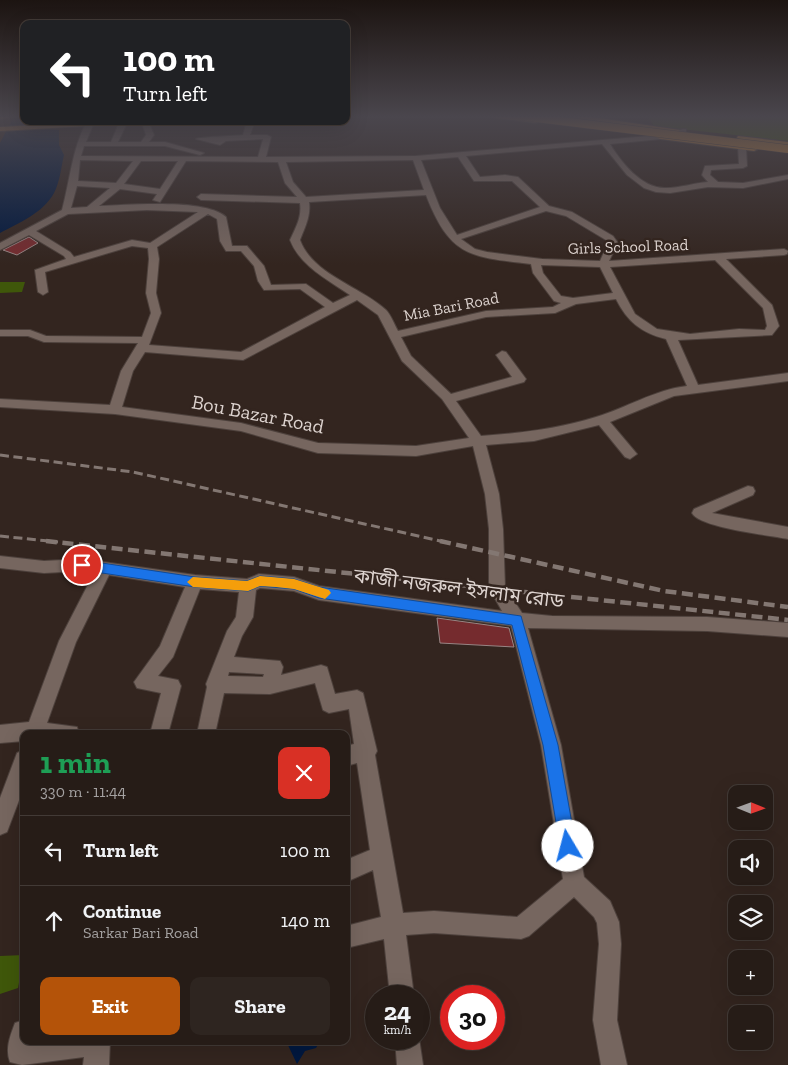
<!DOCTYPE html>
<html lang="en">
<head>
<meta charset="utf-8">
<style>
  :root { --surface:#261c17; --page:#2e2520; --text:#f1f3f6; --muted:#a4a1a1; --line:#423a36; --accent:#b45309 }
  body { margin:0; font-family:"Zilla Slab","Noto Sans Bengali",serif; background:var(--page); color:var(--text); height:100vh; display:flex; flex-direction:column; font-size:19px; white-space:nowrap }
  * { box-sizing:border-box; margin:0 }
  p { font-size:16px; color:var(--muted) }
  .icon { flex:none; width:28px; height:28px; fill:none; stroke:currentColor; stroke-width:2; stroke-linecap:round; stroke-linejoin:round }
  .map { position:relative; flex:1; overflow:hidden }
  .details { position:absolute; left:20px; top:730px; width:330px; height:315px; display:flex; flex-direction:column; background:var(--surface); border-radius:10px; box-shadow:0 5px 20px #0002,0 0 0 1px var(--line) }
  .details>* { flex:none }
  .guide { position:absolute; left:20px; top:20px; width:330px; height:105px; border-radius:10px; box-shadow:0 5px 20px #0002,0 0 0 1px var(--line); background:#202124; color:#fff; overflow:hidden }
  .needle { width:32px; rotate:91deg }
  .controls { position:absolute; left:728px; top:785px; display:grid; gap:10px }
  .controls a { display:grid; place-items:center; width:45px; height:45px; border-radius:10px; background:var(--surface); box-shadow:0 5px 20px #0002,0 0 0 1px var(--line); font-size:25px }
  .speed { position:absolute; left:365px; top:985px; display:flex; gap:10px; font-size:25px; font-weight:700; text-align:center }
  .speed>* { display:grid; place-content:center; width:65px; height:65px; border-radius:50%; background:var(--surface); box-shadow:0 5px 20px #0002,0 0 0 1px var(--line); line-height:1 }
  .speed small { font-size:12px; font-weight:400 }
  .speed .limit { border:8px solid #d22; background:#fff; color:#111 }
  .pin { position:absolute; display:grid; place-items:center; width:42px; height:42px; color:#fff; margin:-21px; border:2px solid #fff; border-radius:50%; box-shadow:0 1px 5px #0007 }
  .me { position:absolute; width:55px; margin:-28px; rotate:352deg; stroke-linejoin:round; filter:drop-shadow(0 0 4px #0008) }
  .turn { display:flex; align-items:center; gap:18px; height:105px; padding:0 20px; font-size:22px }
  .turn .icon { width:65px; height:65px; stroke-width:2.5 }
  .turn b { display:block; font-size:35px; line-height:42px }
  .round { display:grid; place-items:center; flex:none; width:52px; height:52px; border-radius:10px; background:var(--page) }
  .summary { display:flex; align-items:center; justify-content:space-between; height:85px; padding:0 20px }
  h1 { font-size:30px; font-weight:700; line-height:38px; color:#1e9e55 }
  .button { display:flex; gap:10px; margin-top:auto; padding:10px 20px }
  .button a { flex:1; height:58px; border-radius:10px; background:var(--accent); color:#fff; font-size:20px; font-weight:700; line-height:58px; text-align:center }
  .button a+a { background:var(--page); color:var(--text) }
  ul { padding:0; list-style:none }
  li { display:flex; align-items:center; gap:15px; height:70px; padding:0 20px; border-top:1px solid var(--line) }
  li div { flex:1 }
  li b { display:block; font-size:19px }
  li em { font-style:normal }
  .map>svg:first-child { display:block }
  .green { fill:#3f570a }
  .water { fill:#00183f }
  .building { fill:#752b2e; stroke:#988584 }
  .lines { fill:none; stroke-linecap:round; stroke-linejoin:round }
  .street-casing { stroke:#4d413c; stroke-width:2 }
  .highway-casing { stroke:#4d413c; stroke-width:2 }
  .street { fill:#76665f; fill-rule:evenodd }
  .highway { fill:#c38238; fill-rule:evenodd }
  .rail-far1 { stroke:#837772; stroke-width:3; stroke-dasharray:9 4.5; stroke-linecap:butt }
  .rail { stroke:#837772; stroke-width:4.5; stroke-dasharray:11 5.5; stroke-linecap:butt }
  .highway-bridge-casing { stroke:#4d413c; stroke-width:9; stroke-linecap:butt }
  .highway-bridge { stroke:#c38238; stroke-width:8 }
  .route { fill:#1a73e8; stroke:#114b97 }
  .slow { fill:#f59e0b }
  .labels { text-anchor:middle; stroke-width:5; stroke-linejoin:round; paint-order:stroke }
  .far-street-label { font-size:16px; fill:#ddd3cf; stroke:#33251f }
  .street-label { font-size:20px; fill:#ddd3cf; stroke:#33251f }
</style>
</head>
<body>
<div class="map">
<svg width="788" height="1065" viewBox="0 0 788 1065">
  <rect width="100%" height="100%" fill="#33251f"/>
  <path class="green" d="M647,116h141v25l-134,-15z
    M0,282h25l-3,10 -22,1z
    M24,955l-6,33 -18,6v-38z"/>
  <path class="water" d="M14,116h10v5h22l-3,8 16,1v15l5,10c-3,12 -4,27 -10,38 -11,20 -35,30 -54,40v-90z
    M286,1041h34l-4,7 -11,3 -8,13z"/>
  <path class="building" d="M29,237l9,6 -21,12 -14,-5z
    M437,618l72,10 5,19 -74,-4z"/>
  <g class="lines">
    <g class="street-casing">
      <path id="street" d="M120,121l7,2 -9,19h23l5,-7 -4,-12 6,-2 6,14 -5,7h16l39,11 -4,2 -35,-9h-81l-3,10 177,1 5,-18 -37,2 -6,4 -24,-6c3,-2 39,-3 47,-4l4,-14h8l-5,14h17l4,2 -5,20 150,-1 245,-21 22,-6h3v4l-25,6 -51,5c11,18 32,45 56,44 14,0 28,-5 42,-6l-6,-7 3,-9 34,-2 -1,-17 4,-2 4,2 1,19 -4,2 -32,2 -1,5 8,7 25,1 45,-8v4l-45,9 -35,-1 -38,6 -14,-1 -12,-4 -17,-13 -25,-31 -136,12 14,21 25,-2 13,2 31,29 23,6 41,24 5,7 -9,18 175,-12 4,2 -1,3 -3,1 -58,4 46,46 7,21 -7,9 -94,5 20,45 90,-12v8l-114,15 -64,26 27,32 -7,5 -5,-2 -26,-32 -65,16 -48,4 13,49 4,35 2,58 17,26 30,3 155,1 81,6v14l-81,-6 -179,-3 33,117 23,132 26,24 9,21 2,22 -4,76 10,45h-26l-8,-45 6,-76 -2,-21 -3,-6 -20,-20 -45,39 -8,3 -87,-6 -28,2 8,61h-24l-6,-57 -38,9v-22l35,-9 -8,-47 -27,12v-22l24,-10 -13,-87 -11,3v-20l8,-2 -5,-35 -20,4 -6,-3 -8,-27 -45,11 -46,-1 -9,41h-18l10,-47 -1,-3 21,-53 9,-14 3,-25 -39,-3 -27,68 -15,19 20,4 3,6 -13,48h-18l11,-41 -24,-5 -3,-6 26,-36 25,-59 -76,-12 -33,67 -29,81 30,4 2,7h-55v7l-24,2v-18l29,-3 30,-81 35,-68 -12,-2 -38,2 -44,-5v-12l44,5 38,-2 113,16 52,4 12,-5 35,3 25,9 183,25 -13,-23v-59l-4,-35 -12,-48 -57,10 -98,-3 -77,-22 -126,-17 -115,-7v-8l110,6 11,-34 17,-28 -94,-1 -16,-6h-28v-6h30l16,6 96,1 9,-24 -5,-20 3,-34 -1,-11 -16,-2 -87,26 3,20 -5,3 -5,-3 -3,-22 31,-11 -2,-3 -35,-21 -29,15v-7l62,-33c8,-30 10,-60 24,-87l7,2 -7,17h25zM458,157l16,24h38l28,26 -83,28 -17,-27 -19,-48zM80,160l53,1 -17,22 -38,-2zM413,160l11,30 -118,7 -13,-15 -7,-20zM141,161h37l-18,28 -36,-5zM186,161l92,1 7,21 12,14 -96,-3 -4,3 4,3 99,3c2,14 -4,24 -10,37 10,26 38,40 60,55l-17,8 -27,-19 -35,1 -7,-19 -17,-20h-15l-6,-29c-20,-19 -99,-12 -127,-11l21,-17 37,5 -4,6 7,2zM77,186l33,2 -23,19 -16,1zM426,195c24,62 44,62 105,69l2,9 21,28 7,2 -8,4 -67,4 -88,20c-4,-7 -7,-16 -12,-21 -26,-24 -73,-35 -86,-70 5,-13 11,-24 9,-38zM147,210l51,2 -48,31 -18,-3 -58,17 -4,-5 -34,-21 32,-17zM546,211l20,5 40,24 2,3 -8,18 -58,-2 -55,-7 -12,-3 -14,-10zM208,214l9,5 3,22 6,10h15l13,15 4,15 6,9 36,-1 25,18 -84,45 -92,-7 12,-32 -5,-20 3,-34 -2,-12zM715,260l48,48 4,18 -2,4 -26,-1 -49,5 -33,-5 -22,-15 -25,-47zM541,265l59,2 13,26 -40,5 -12,-2 -18,-23zM616,299c11,22 25,34 50,40l21,47c-33,4 -61,22 -91,31 -38,12 -76,16 -115,19l-25,-35 68,-19 2,-3 -20,-27 -4,-1 -6,4 16,22 -61,17 -40,-38 -10,-19 85,-20 69,-4 21,-9zM357,300l21,15 24,46 40,38 27,39 -53,8 -98,-3 -77,-20 -119,-16 11,-36 12,-19 98,8zM260,588l34,3 25,9 192,26 30,119 22,134 -46,38 -83,-6 -31,2 -28,-158 2,-4 -14,-58 -6,-3 -22,4 -8,-27 -6,-2 -40,10 2,-8 -3,-6 -46,-4 8,-21 11,-19 3,-27zM229,672l35,2 -1,3 -35,-1z
        M748,486l5,1 2,4 -2,4 -41,18 76,14v12c-19,-4 -88,-11 -96,-26l2,-4z
        M24,750v37l-17,45 -7,3v-37l17,-45z
        M24,1020v21h86l-1,24h-26l1,-8 -62,8 -12,-3c-5,-13 0,-26 5,-39z
        M419,1038l4,27h-26l-2,-26z"/>
    </g>
    <g class="highway-casing">
      <path id="highway" d="M0,116h19l-19,3z
        M482,116h26l32,5 -4,2z
        M564,116h21l95,14 -4,2z
        M119,121h55l-174,10v-4z
        M657,135l97,12 4,2 -4,2 -94,-12 -4,-2z
        M738,136l50,6v4l-47,-6 -4,-2z"/>
    </g>
    <use href="#street" class="street"/>
    <use href="#highway" class="highway"/>
    <path class="rail-far1" d="M0,455l133,17 312,70
      M0,536l58,6"/>
    <path class="rail" d="M46,541l742,79
      M440,541l224,50 124,16"/>
    <g class="highway-bridge-casing">
      <path id="highway-bridge" d="M520,116l268,33"/>
    </g>
    <use href="#highway-bridge" class="highway-bridge"/>
  </g>
  <linearGradient id="sky" x2="0" y2="1"><stop stop-color="#1c1411"/><stop offset="0.44" stop-color="#4a464d"/><stop offset="1" stop-color="#4a464d" stop-opacity="0"/></linearGradient>
  <rect width="788" height="265" fill="url(#sky)"/>
  <path class="route" d="M82,560l113,17 52,4 13,-5 34,3 25,8 202,29 37,129 18,101 -2,6 -6,2 -5,-2 -3,-6 -17,-101 -31,-120 -193,-27 -25,-9 -34,-3 -12,5 -53,-4 -113,-17 -6,-5z"/>
  <path class="slow" d="M260,576l34,3 35,11 2,3 -6,6 -31,-10 -18,-2 -16,-1 -12,5 -55,-4 -6,-5 6,-5 54,4z"/>
  <g class="labels">
    <g class="far-street-label">
      <text transform="translate(628 246) rotate(-2)" y="6">Girls School Road</text>
      <text transform="translate(451 306) rotate(-11)" y="6">Mia Bari Road</text>
    </g>
    <g class="street-label">
      <text transform="translate(258 414) rotate(11)" y="7">Bou Bazar Road</text>
      <text transform="translate(459 588) rotate(7)" y="7">কাজী নজরুল ইসলাম রোড</text>
    </g>
  </g>
</svg>
<div class="controls">
<a><svg class="needle" viewBox="-14 -14 28 28"><path d="M0-13l5 13h-10z" fill="#e53935"/><path d="M0 13l5-13h-10z" fill="#a4a1a1"/></svg></a>
<a><svg class="icon" aria-label="sound" viewBox="0 0 24 24"><path d="M4 9h4l5-4v14l-5-4H4zM17 9q2 3 0 6"/></svg></a>
<a><svg class="icon" aria-label="layers" viewBox="0 0 24 24"><path d="M12 4l9 5-9 5-9-5zM3 14l9 5 9-5"/></svg></a>
<a>+</a>
<a>−</a>
</div>
<div class="speed"><div>24<small>km/h</small></div><div class="limit">30</div></div>
<div class="pin" style="left:82px;top:565px;background:#d93025"><svg class="icon" aria-label="arrive" viewBox="0 0 24 24"><path d="M6 21V4h12l-3 4 3 4H6"/></svg></div>
<svg class="me" style="left:568px;top:846px" viewBox="-20 -20 40 40"><circle r="19" fill="#fff"/><path d="M0-13L10 11 0 6-10 11z" fill="#1a73e8"/></svg>
<div class="guide">
<div class="turn"><svg class="icon" aria-label="left" viewBox="0 0 24 24"><path d="M17 20v-9H6M10 6l-5 5 5 5"/></svg><div><b>100 m</b>Turn left</div></div>
</div>
<section class="details">
<div class="summary"><div><h1>1 min</h1><p>330 m · 11:44</p></div><a class="round" style="background:#d93025;color:#fff"><svg class="icon" aria-label="close" viewBox="0 0 24 24"><path d="M6 6l12 12M18 6L6 18"/></svg></a></div>
<ul>
<li><svg class="icon" aria-label="left" viewBox="0 0 24 24"><path d="M17 20v-9H6M10 6l-5 5 5 5"/></svg><div><b>Turn left</b></div><em>100 m</em></li>
<li><svg class="icon" aria-label="ahead" viewBox="0 0 24 24"><path d="M12 20V5M6 11l6-6 6 6"/></svg><div><b>Continue</b><p>Sarkar Bari Road</p></div><em>140 m</em></li>
</ul>
<div class="button"><a>Exit</a><a>Share</a></div>
</section>
</div>
</body>
</html>
